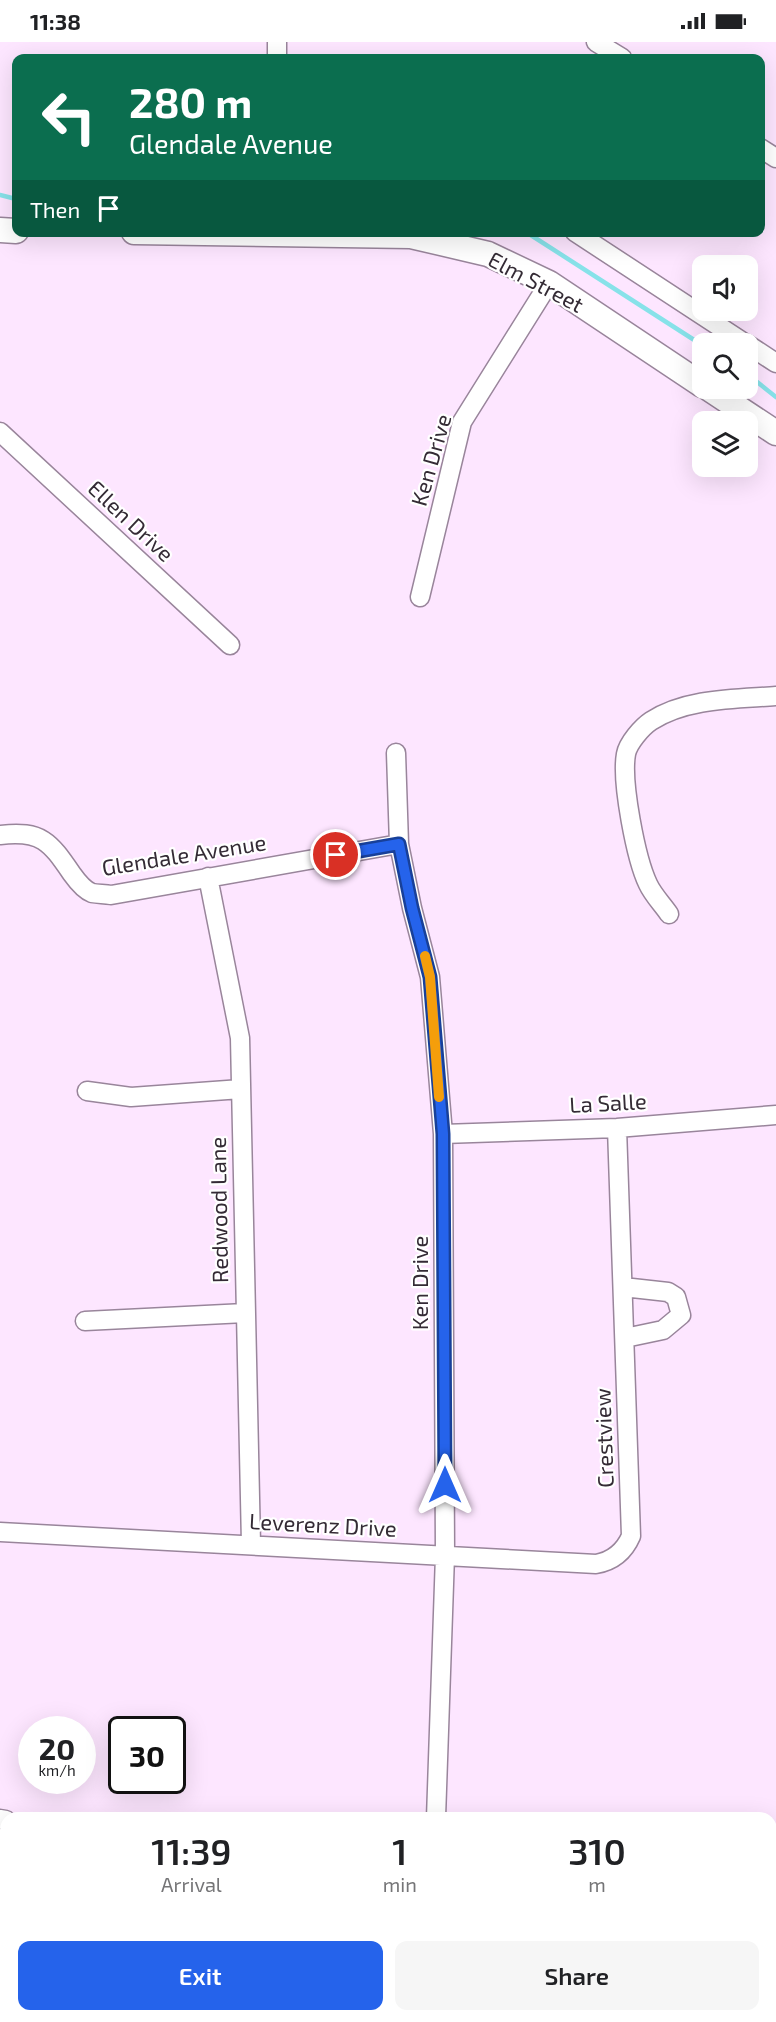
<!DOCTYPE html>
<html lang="en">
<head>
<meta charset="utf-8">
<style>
  :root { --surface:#fff; --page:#f6f6f6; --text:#202124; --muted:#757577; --accent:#2563eb }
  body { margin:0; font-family:"Exo 2",sans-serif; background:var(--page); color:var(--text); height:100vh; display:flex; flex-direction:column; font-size:22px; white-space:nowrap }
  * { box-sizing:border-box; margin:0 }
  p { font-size:20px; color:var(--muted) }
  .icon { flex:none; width:33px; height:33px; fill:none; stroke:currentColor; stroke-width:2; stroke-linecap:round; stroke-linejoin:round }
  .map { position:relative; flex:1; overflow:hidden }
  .panel { position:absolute; left:0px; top:1770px; width:777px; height:210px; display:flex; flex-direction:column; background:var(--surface); border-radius:18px 18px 0 0; box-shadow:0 6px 24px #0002 }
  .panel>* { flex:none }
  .banner { position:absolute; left:12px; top:12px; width:753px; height:183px; border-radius:12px; box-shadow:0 6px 24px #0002; background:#0b6e4f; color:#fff; overflow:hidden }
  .fabs { position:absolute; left:692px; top:213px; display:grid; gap:12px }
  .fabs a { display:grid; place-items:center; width:66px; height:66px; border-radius:12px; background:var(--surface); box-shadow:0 6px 24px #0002; font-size:30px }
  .speed { position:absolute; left:18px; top:1674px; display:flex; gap:12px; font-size:30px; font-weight:700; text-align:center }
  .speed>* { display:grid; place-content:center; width:78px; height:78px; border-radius:50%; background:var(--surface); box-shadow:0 6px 24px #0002; line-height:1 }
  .speed small { font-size:15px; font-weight:400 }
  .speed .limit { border:3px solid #111; border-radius:9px; background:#fff; color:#111 }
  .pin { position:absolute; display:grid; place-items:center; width:51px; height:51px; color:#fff; margin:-26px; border:3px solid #fff; border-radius:50%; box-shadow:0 2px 6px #0007 }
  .me { position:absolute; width:66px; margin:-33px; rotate:0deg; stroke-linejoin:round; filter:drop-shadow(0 0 4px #0008) }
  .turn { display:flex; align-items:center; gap:21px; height:126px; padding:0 18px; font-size:27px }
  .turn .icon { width:78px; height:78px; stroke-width:2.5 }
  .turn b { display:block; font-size:42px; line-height:51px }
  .then { display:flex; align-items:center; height:57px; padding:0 18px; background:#0003; gap:12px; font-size:22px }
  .eta { display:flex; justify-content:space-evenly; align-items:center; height:102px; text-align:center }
  .eta b { font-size:36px; font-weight:600; line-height:42px }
  .action { display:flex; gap:12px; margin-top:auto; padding:12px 18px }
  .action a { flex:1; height:69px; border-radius:12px; background:var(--accent); color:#fff; font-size:24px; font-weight:600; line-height:69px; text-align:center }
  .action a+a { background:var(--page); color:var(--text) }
  .status { display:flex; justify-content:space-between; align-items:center; height:42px; padding:0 30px; background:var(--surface); direction:ltr }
  .status svg { height:16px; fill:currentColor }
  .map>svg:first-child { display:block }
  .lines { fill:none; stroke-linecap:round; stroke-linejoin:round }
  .stream { stroke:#87e2e9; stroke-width:4.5 }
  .street-casing { stroke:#99859b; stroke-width:21 }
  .secondary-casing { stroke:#99859b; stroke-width:27 }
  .street { stroke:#fff; stroke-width:18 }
  .secondary { stroke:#fff; stroke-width:24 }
  .route-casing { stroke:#184099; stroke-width:15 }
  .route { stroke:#2563eb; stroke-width:10 }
  .slow { stroke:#f59e0b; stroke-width:10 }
  .labels { text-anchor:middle; stroke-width:4.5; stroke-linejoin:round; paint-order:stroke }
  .street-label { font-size:22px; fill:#342b35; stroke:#fff }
</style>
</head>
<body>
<div class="status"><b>11:38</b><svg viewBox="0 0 49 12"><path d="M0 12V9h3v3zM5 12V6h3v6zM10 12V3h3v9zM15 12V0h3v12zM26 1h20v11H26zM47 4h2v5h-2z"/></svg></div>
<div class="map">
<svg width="776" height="1980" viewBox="0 0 776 1980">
  <rect width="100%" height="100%" fill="#fde6ff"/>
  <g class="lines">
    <path class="stream" d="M0,153l16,4
      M526,190l176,113
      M747,332l29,23"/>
    <g class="street-casing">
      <path id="street" d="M596,0l26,16
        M277,16v-16
        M760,106l16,10
        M575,190l171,112
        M747,302l29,19
        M0,390l230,213
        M420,555l42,-175 87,-139
        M396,711l3,91 13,64 18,69 13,157 2,421 -9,263
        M0,793c42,-5 50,7 72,39 5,7 12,16 20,19 6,1 13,1 19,2l288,-51
        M208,835l32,161 11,506
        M669,872c-6,-9 -16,-19 -21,-30 -12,-25 -27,-102 -22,-130 2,-11 16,-27 25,-33 35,-23 85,-22 125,-25
        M87,1049l44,6 110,-8
        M443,1092l174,-6 159,-13
        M623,1245l45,5 8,5 5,18 -18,15 -38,8
        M85,1279l160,-8
        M0,1490l596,32c17,-3 28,-12 35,-28l-14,-408
        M0,1777l6,1
        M771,1873l5,1
        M424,1980l1,-6"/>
    </g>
    <g class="secondary-casing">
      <path id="secondary" d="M0,188l16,1
        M134,190l277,4 77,18 61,29 153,102
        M708,346l68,45"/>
    </g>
    <use href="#street" class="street"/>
    <use href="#secondary" class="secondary"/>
  </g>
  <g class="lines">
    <g class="route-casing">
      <path id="route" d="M336,813l63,-11 13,64 18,69 13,157 2,351"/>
    </g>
    <use href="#route" class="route"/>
    <path class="slow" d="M425,914l5,21 9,120"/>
  </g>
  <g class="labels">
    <g class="street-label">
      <text transform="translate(536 240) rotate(28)" y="8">Elm Street</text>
      <text transform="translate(431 418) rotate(-74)" y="8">Ken Drive</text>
      <text transform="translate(131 479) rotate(43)" y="8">Ellen Drive</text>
      <text transform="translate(184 813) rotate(-9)" y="8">Glendale Avenue</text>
      <text transform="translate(608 1061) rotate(-3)" y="8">La Salle</text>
      <text transform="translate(219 1168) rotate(-91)" y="8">Redwood Lane</text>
      <text transform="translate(420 1241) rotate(-90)" y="8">Ken Drive</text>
      <text transform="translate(604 1396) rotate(-92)" y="8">Crestview</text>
      <text transform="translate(323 1483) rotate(3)" y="8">Leverenz Drive</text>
    </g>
  </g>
</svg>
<div class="fabs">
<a><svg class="icon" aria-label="sound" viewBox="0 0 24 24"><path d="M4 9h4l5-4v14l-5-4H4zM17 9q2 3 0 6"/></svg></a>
<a><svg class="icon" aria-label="search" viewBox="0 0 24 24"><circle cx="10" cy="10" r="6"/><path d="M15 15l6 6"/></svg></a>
<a><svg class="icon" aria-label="layers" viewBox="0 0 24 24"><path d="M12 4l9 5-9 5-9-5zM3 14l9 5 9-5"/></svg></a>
</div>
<div class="speed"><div>20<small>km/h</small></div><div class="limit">30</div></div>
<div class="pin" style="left:336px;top:813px;background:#d93025"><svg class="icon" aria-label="arrive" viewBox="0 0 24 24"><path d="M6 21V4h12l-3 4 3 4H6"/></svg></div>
<svg class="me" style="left:445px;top:1443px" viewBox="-20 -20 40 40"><path d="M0-17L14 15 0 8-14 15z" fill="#2563eb" stroke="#fff" stroke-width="4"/></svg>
<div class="banner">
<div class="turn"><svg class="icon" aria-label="left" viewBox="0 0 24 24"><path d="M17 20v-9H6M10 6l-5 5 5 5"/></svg><div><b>280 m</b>Glendale Avenue</div></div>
<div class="then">Then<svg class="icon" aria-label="arrive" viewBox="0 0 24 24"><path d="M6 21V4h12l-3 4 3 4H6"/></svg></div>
</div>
<section class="panel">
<div class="eta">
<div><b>11:39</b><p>Arrival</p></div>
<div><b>1</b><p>min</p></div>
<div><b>310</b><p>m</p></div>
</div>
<div class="action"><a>Exit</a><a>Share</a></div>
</section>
</div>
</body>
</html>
